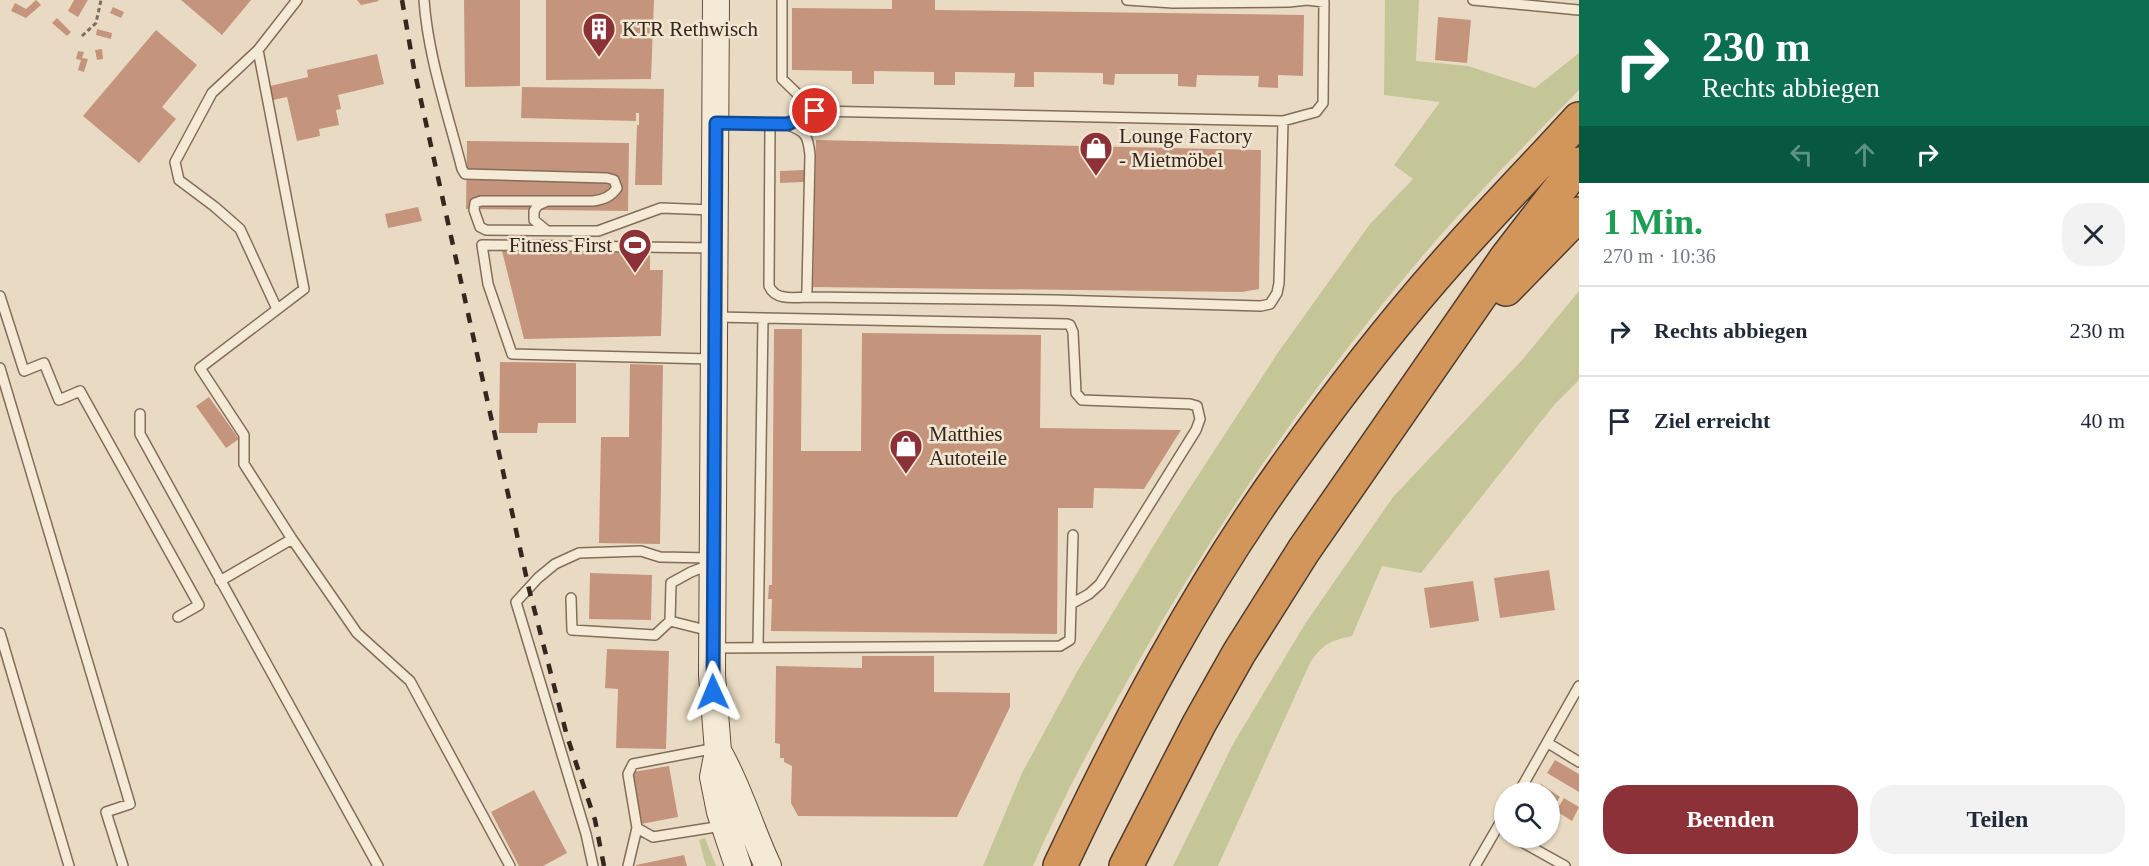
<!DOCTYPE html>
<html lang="de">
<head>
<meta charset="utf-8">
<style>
  :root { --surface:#fff; --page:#f2f2f3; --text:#1f2937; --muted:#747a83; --line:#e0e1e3; --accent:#8b3137 }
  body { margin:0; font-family:"Times New Roman",serif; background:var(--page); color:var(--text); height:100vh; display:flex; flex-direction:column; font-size:22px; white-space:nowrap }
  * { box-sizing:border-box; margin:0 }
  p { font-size:20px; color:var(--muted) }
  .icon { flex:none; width:33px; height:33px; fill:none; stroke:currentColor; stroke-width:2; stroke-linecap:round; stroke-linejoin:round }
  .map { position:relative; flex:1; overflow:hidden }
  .panel { display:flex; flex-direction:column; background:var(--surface); width:570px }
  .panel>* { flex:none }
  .top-card { background:#0b6e4f; color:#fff; overflow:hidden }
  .fabs { position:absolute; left:1494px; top:782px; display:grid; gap:12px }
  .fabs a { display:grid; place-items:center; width:66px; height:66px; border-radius:50%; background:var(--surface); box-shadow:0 2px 4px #0004; font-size:30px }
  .pin { position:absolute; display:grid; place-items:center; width:51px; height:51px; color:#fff; margin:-26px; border:3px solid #fff; border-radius:50%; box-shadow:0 2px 6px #0007 }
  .me { position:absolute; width:66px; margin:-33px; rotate:359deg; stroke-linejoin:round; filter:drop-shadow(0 0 4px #0008) }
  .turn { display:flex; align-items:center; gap:21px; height:126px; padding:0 24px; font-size:27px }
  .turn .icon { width:78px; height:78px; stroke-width:2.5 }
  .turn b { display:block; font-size:42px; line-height:51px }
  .lanes { display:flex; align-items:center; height:57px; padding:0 24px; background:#0003; justify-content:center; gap:30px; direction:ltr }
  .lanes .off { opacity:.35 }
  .round { display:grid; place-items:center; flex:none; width:63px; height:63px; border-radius:24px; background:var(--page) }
  .summary { display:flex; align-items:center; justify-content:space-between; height:102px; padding:0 24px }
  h1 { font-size:36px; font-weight:800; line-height:45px; color:#1e9e55 }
  .cta { display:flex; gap:12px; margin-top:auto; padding:12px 24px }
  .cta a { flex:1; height:69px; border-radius:24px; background:var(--accent); color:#fff; font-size:24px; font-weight:800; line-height:69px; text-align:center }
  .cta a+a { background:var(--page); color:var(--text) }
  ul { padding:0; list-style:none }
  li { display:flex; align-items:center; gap:18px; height:90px; padding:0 24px; border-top:2px solid var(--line) }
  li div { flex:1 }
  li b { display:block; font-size:22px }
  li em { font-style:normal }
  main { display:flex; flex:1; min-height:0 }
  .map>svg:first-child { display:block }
  .green { fill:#c4c698 }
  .building { fill:#c4957c }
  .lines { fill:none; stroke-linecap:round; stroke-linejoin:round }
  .lane-casing { stroke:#826d5b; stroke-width:12 }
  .secondary-casing { stroke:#644f3f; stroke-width:28 }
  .highway-casing { stroke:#503c2f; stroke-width:36 }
  .path { stroke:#826d5b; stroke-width:3; stroke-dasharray:4.5 3; stroke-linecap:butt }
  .lane { stroke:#f5ead5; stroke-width:9 }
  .secondary { stroke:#f5ead5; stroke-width:26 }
  .highway { stroke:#d2965b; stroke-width:33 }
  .rail { stroke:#33271e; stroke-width:4.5; stroke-dasharray:10 10; stroke-linecap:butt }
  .route-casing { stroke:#114b97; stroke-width:15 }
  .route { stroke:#1a73e8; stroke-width:10 }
  .labels { text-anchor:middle; stroke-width:5; stroke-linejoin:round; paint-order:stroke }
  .poi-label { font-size:21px; fill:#33271e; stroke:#f2e6d2; text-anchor:start }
</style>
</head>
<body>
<main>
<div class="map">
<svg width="1579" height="866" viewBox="0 0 1579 866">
  <rect width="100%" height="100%" fill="#e9dbc3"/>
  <path class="green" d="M1385,0h34l-3,61 52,5 67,22 44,-35v37c-58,59 -117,118 -170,182 -101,120 -190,249 -268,385 -39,68 -77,137 -108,209h-50l39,-93 56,-103 93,-153 106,-163 93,-130 43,-45 -19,-14 46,-63 -56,-7z
    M1579,291v89l-24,24 -134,169 -39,-7 -30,70c-23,5 -29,8 -42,27l-92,203h-45l60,-122 72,-120 88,-127 130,-138z
    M705,838l11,28h-10l-7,-26z"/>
  <path class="building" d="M36,0l5,5 -15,13 -15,-7 4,-8 11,6z
    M74,0h14l-10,17 -10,-6z
    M181,0h70l-29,35z
    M357,0h21l1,1 -18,4z
    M464,0h56v86l-55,1z
    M546,0h108l-3,79 -105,1z
    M892,0h43v10l369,5 -1,61 -25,-1v13l-20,-1 1,-11 -62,-1 -1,12 -18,-1v-12h-63l-1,11 -11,-1v-11l-69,-1v15h-20l1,-14 -60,-1v13h-21v-13l-60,-1v13h-22v-13l-60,-1v-62l100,1z
    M113,7l11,5 -3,6 -11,-5z
    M1438,17l33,3 -4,43 -32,-3z
    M57,18l14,14 -4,4 -15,-13z
    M97,29l15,4 -1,6 -15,-4z
    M156,30l41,35 -35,42 14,12 -37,44 -56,-47z
    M102,49l1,10 -6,1 -2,-10z
    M78,51l6,1 -2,6 6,1 -4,13 -6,-2 3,-10 -5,-1z
    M377,54l7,30 -46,11 3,14 -5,1 3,15 -20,4 1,7 -23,5 -10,-44 -14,3 -3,-14 38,-9 -1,-7z
    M522,87l142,2 -2,96h-27l2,-60h2v-12h-3v8l-115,-3z
    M816,140l445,10 -2,139 -17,3 -429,-5z
    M467,141l162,2 -1,68 -162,-2z
    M804,170v12l-24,1v-12z
    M418,207l4,14 -34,7 -3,-14z
    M502,251l148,2v17h13l-2,66 -137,3z
    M774,329h28l-1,122h60l1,-118 179,2 -1,93 141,2 -37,59 -50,-1 -1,20h-35l-1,126 -286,-3 1,-32h-4l1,-14h3z
    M500,362l76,1v60h-38l-1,10h-38z
    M630,364l33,1 -3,179 -61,-1 2,-106h28z
    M209,397l30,42 -13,9 -30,-42z
    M1549,570l6,40 -55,8 -6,-40z
    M590,573l62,2 -1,45 -62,-1z
    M1473,581l6,40 -49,7 -6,-40z
    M607,649l62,2 -3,98 -50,-1 2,-59 -13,-1z
    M862,656h72v36l76,1v14l-53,110 -159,-1 -7,-13 1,-37 -8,-4v-4h-4v-14l-5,-1 1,-77 86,2z
    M1555,760l24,14v18l-32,-19z
    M669,766l9,51 -37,7 -8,-52z
    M1541,784l19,13 -8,12 -2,-2v-15h-14z
    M534,790l33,63 -24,13h-24l-28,-54z
    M1564,798l15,9 -7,14 -16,-10z
    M684,855l3,11h-51v-1z"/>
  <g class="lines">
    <g class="lane-casing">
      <path id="lane" d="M297,0l-39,50 46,239 -104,79 44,67v29l48,75 65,94 53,48 100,185
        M424,0c4,57 24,114 38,169l3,5 142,4 7,2 3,8c-6,9 -14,12 -24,13h-112l-6,2 -1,7 6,17 6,3 112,1 63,-23 51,2
        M782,0v79l33,32
        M1473,0l106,10
        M258,50l-46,43 -37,69 4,18 36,27 25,22 37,80
        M718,123l70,2 27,-14 468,10 33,-9 7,-9 1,-101 -17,-2 -18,2 -116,1 -46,-3
        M770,125l-1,161c6,14 23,12 37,11l1,-7 3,-135c-2,-20 -4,-23 -22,-30
        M545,202l-7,3 -4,6v9l12,10
        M0,296l24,75 20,-8 15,37 21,-9 119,214 -21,12
        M806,297l248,3 207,6 9,-2 7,-11 2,-10 4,-162
        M716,317l351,7 3,1 3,7 3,61 6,7 108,4 7,2 3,13 -4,11 -96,154 -11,10 -18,10
        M711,359l-199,-5 -24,-70 -6,-39 232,3
        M0,368l130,436 -24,8 17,54
        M140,414v20l238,432
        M709,565l-18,7 -20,11 -1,38 40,10
        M220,581l72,-42
        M571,598l1,32 83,5 15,-14
        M0,633l69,233
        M758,647l5,-328
        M715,648l345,-2 10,-6 3,-105
        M1548,743l31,19
        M716,748l-83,16 -5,10 9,54 16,9 69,-11
        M1519,792l60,-106
        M1513,837l52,29
        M593,866l-7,-32 -70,-232 22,-24 17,-14 24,-11 62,-2 19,6 51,1
        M628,866l9,-38
        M1475,866l29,-50"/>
    </g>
    <g class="secondary-casing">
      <path id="secondary" d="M716,0l-4,675 6,76 -5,26 7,35 18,54
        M718,751c21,36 32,77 50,115"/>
    </g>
    <g class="highway-casing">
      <path id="highway" d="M1506,289l73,-75
        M1060,866c66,-140 138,-277 229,-403 52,-73 108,-145 168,-212 40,-45 82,-88 122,-132
        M1126,866l73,-142 40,-71 65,-103 203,-293 72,-93"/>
    </g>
    <path class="path" d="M82,36l14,-13 5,-23"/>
    <use href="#lane" class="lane"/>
    <use href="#secondary" class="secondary"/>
    <use href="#highway" class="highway"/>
    <path class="rail" d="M402,0l12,69 115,520 38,147 28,84 9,46"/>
  </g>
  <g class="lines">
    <g class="route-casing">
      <path id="route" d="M713,692l3,-569 72,1 27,-13"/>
    </g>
    <use href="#route" class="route"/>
  </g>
  <defs>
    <g id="building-pin" transform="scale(1.725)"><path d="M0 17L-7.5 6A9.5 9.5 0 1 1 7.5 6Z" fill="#8b3137" stroke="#f2e6d2"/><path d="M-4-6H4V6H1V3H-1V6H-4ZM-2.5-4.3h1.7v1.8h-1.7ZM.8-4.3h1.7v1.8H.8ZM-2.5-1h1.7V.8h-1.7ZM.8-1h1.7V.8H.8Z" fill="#fff"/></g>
    <g id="shop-pin" transform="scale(1.725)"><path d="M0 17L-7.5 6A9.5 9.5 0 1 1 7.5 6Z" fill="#8b3137" stroke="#f2e6d2"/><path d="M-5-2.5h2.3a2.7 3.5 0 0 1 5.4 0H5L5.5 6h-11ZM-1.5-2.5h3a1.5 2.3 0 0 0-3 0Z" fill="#fff"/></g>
    <g id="stadium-pin" transform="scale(1.725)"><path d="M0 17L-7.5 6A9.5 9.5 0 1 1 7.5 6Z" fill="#8b3137" stroke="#f2e6d2"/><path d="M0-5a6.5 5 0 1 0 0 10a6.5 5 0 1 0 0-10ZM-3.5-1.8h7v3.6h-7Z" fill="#fff"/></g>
  </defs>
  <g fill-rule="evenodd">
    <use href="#building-pin" x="599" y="29"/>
    <use href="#shop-pin" x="1096" y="148"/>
    <use href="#stadium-pin" x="635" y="245"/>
    <use href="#shop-pin" x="906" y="446"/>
  </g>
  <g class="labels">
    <g class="poi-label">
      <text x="622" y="36">KTR Rethwisch</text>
      <text x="1119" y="143">Lounge Factory<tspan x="1119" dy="24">- Mietmöbel</tspan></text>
      <text x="612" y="252" text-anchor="end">Fitness First</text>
      <text x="929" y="441">Matthies<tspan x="929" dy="24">Autoteile</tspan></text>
    </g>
  </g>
</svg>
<div class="fabs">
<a><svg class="icon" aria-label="search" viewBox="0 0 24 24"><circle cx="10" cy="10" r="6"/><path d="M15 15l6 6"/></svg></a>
</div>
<div class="pin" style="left:815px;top:111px;background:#d93025"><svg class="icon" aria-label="arrive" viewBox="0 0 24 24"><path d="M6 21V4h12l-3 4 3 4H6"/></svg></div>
<svg class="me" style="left:713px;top:692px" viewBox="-20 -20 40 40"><path d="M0-17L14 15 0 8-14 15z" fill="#1a73e8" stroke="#fff" stroke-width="4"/></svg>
</div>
<section class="panel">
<div class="top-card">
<div class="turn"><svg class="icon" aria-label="right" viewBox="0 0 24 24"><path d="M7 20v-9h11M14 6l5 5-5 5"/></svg><div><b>230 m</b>Rechts abbiegen</div></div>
<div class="lanes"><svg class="icon off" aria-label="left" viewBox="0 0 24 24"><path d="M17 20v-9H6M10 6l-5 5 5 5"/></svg><svg class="icon off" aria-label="ahead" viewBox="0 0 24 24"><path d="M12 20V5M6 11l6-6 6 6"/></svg><svg class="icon" aria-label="right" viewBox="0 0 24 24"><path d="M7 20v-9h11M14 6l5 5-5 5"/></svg></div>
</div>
<div class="summary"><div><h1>1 Min.</h1><p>270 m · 10:36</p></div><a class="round"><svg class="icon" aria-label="close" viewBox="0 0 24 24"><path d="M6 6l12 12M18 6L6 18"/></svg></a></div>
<ul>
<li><svg class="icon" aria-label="right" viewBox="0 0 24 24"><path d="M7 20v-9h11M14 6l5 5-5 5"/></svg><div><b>Rechts abbiegen</b></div><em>230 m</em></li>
<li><svg class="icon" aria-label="arrive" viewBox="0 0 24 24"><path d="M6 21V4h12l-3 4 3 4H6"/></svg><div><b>Ziel erreicht</b></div><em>40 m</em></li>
</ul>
<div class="cta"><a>Beenden</a><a>Teilen</a></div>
</section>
</main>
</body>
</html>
